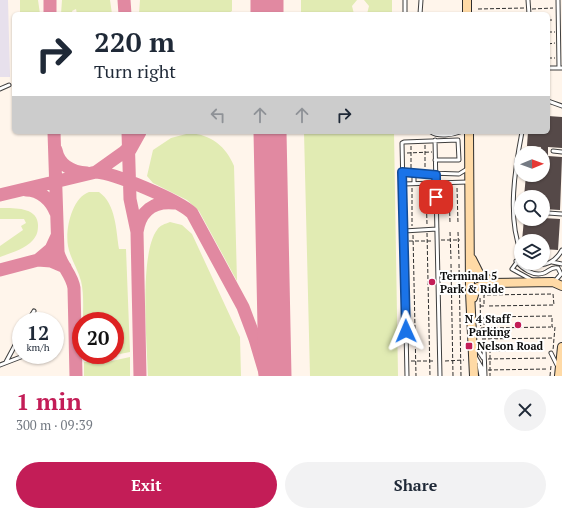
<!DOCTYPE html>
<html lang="en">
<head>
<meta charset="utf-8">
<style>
  :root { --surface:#fff; --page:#f2f2f3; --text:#1f2937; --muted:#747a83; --accent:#c31d57 }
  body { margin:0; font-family:"PT Serif",serif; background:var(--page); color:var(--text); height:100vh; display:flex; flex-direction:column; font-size:15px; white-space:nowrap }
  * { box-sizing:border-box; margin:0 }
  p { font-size:13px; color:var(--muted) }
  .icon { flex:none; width:22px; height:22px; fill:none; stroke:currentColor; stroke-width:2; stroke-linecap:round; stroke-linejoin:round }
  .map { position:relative; height:376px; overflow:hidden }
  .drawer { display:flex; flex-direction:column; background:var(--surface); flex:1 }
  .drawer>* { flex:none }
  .banner { position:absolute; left:12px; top:12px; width:538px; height:122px; border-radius:6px; box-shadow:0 1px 3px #0004; background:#fff; color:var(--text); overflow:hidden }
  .needle { width:26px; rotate:89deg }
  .controls { position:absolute; left:514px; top:146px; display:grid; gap:8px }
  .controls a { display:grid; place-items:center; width:36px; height:36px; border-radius:50%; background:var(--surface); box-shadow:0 1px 3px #0004; font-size:20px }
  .speed { position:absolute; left:12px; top:312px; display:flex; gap:8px; font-size:20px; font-weight:700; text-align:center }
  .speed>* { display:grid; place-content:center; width:52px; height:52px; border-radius:50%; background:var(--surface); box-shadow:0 1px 3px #0004; line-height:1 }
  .speed small { font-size:10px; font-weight:400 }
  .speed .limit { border:6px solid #d22; background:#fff; color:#111 }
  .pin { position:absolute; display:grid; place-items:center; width:34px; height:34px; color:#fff; margin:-17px; border-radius:8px; box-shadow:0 2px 6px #0006 }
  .me { position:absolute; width:44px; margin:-22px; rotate:359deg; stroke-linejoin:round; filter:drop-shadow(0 0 3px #0008) }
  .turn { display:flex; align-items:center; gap:14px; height:84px; padding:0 16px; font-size:18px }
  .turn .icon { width:52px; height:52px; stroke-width:2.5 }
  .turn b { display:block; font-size:28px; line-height:34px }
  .lanes { display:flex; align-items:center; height:38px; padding:0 16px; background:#0003; justify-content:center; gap:20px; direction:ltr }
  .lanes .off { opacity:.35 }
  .round { display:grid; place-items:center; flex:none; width:42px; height:42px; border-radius:21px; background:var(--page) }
  .headline { display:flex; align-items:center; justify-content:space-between; height:68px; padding:0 16px }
  h1 { font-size:24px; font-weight:700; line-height:30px; color:var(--accent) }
  .button { display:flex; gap:8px; margin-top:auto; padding:8px 16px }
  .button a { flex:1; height:46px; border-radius:24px; background:var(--accent); color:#fff; font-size:16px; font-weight:700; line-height:46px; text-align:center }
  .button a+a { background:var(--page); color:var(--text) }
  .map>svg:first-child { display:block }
  .industrial { fill:#e7e0ec }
  .green { fill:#e1ebb3 }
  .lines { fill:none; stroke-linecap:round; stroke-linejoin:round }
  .taxiway { stroke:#e189a1; stroke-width:13 }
  .runway { stroke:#e189a1; stroke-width:33 }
  .building { fill:#554948 }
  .lane-casing { stroke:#3f3f3f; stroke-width:5 }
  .secondary-casing { stroke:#2e2e2e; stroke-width:10 }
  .path { stroke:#2e2e2e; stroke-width:1; stroke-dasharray:4 2; stroke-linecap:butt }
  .lane { stroke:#fff; stroke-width:3 }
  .secondary { stroke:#ffdaa6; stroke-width:8 }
  .route-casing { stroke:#114b97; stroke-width:10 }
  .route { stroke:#1a73e8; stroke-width:7 }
  .poi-dot { fill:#c31d57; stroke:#fff; stroke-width:1.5 }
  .labels { text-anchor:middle; stroke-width:4; stroke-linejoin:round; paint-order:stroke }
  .poi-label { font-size:11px; font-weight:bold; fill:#0c0c0c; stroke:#fff; text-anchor:start }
</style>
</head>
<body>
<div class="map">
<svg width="562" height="376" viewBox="0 0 562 376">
  <rect width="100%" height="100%" fill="#fff5eb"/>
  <path class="industrial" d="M0,0h8l2,77h-10z"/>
  <path class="green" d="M20,0h18l2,14h-20z
    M62,0h48l2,14h-35l-1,-5 -4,2 1,3h-12z
    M140,0h92v11l-5,3h-88z
    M301,0h56l-5,6 2,8h-53z
    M364,0h28v14h-25l2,-8z
    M304,132h90l4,244h-88z
    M190,133c21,2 36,13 44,33l3,115 -38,-70 -12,-11 -34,-17 -6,-7 6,-26 18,-12z
    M89,192h10c17,12 17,38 20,57h7l4,103 -15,3v-34h-32c0,-13 1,-28 -2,-40 -3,-12 -11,-23 -13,-35 -3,-17 4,-48 21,-54z
    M0,208c14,0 38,-1 38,17 0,7 -1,10 -5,15 -8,9 -22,13 -33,17v-11l23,-16 -2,-4 5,-3 -2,-4h-24z
    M170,222l12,3 10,9 45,97 3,6 1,39h-93c-1,-33 -9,-122 9,-146 3,-5 8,-6 13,-8z
    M130,357v19h-46v-14h23z"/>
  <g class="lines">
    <path class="taxiway" d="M50,0v14
      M124,0l1,14
      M54,132l4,120c3,14 14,22 16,36l2,88
      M128,132l2,67 7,33 3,144
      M56,150c3,15 16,22 31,23
      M130,150l10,-18
      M96,172c18,1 82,28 96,41l51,94 12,32 11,37
      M26,190c14,0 25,10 30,23
      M0,195l96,-23 28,-20 8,-8
      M137,232c3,-21 17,-31 37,-29
      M57,236l-6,13 -13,11 13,1 14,6
      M0,270l38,-10"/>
    <path class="runway" d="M267,0v14
      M270,132l5,244"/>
  </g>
  <path class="building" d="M548,116l14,1v31l-14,-1v9l14,1 -2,53 -17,-1v-12h-19l2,-22h17v-22h-3l1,-6 -14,-1 1,-14h20z
    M543,218l17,1 -2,31 -15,-1v-8h-21l2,-22z"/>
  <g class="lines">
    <g class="lane-casing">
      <path id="lane" d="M405,0v14
        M528,0l1,14
        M558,0l1,68
        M420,14l1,-14
        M548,68h14
        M0,89l9,-4
        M548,101l14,5
        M431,132c7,5 21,3 29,0
        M435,140l5,236
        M553,151l9,1
        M402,172l57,2 8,-5
        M414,172v11
        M403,184l65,-2
        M514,212h7
        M548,213l14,1
        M404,231l33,-2
        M521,252c-14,-34 -6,-84 1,-120
        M516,261c6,7 17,16 28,12 5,-2 8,-7 14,-5l3,6 -6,7
        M517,262l-5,7 20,11
        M552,262l10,2
        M532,263c13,5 24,-2 30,-13
        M28,321l6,-10
        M474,344l9,14
        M484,349l1,27
        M551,353l6,12
        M476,358l6,10 1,8
        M6,362l15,-28
        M0,365l26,-10
        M479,365l2,11
        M407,376l-5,-233 2,-1 54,-2 1,20h-24"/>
    </g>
    <g class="secondary-casing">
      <path id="secondary" d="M467,14v-14
        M469,132l1,160 4,84
        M472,259l7,14 14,10
        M473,298l3,-10 11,-5 66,-1 9,4
        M559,376l3,-29"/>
    </g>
    <path class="path" d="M478,9l46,-1
      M532,9l21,-1
      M548,20h5
      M548,32h7
      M548,44l7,-1
      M548,58h7
      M548,109v7
      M425,145v23
      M411,146v22
      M407,153l25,-1
      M412,188v38
      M449,188l1,35
      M457,188l1,35
      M426,190l1,34
      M450,232l1,27
      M458,232l1,27
      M427,233l3,143
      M413,235l3,141
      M441,240h19
      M409,241h24
      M451,264l2,112
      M459,264l2,112
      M480,298l1,41 73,-1
      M480,306h4v-11l69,-1 1,11 -67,1
      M481,328h3v-11l68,-1v11h3l-2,23
      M488,328l63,-1
      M490,349v27
      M490,351l53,-1
      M488,359l60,-1
      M411,361h24
      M445,361l19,-1
      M488,370l59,-1
      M550,376l1,-10"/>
    <use href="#lane" class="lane"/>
    <use href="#secondary" class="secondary"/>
  </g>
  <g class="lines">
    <g class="route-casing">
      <path id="route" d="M406,331l-4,-159 34,3v22"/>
    </g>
    <use href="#route" class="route"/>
  </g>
  <g class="poi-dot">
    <circle cx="432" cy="282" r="4"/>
    <circle cx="518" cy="325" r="4"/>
    <rect x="465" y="342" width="8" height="8" rx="2"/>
  </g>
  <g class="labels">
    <g class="poi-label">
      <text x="440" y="280">Terminal 5<tspan x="440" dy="13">Park &amp; Ride</tspan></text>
      <text x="510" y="323" text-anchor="end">N 4 Staff<tspan x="510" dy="13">Parking</tspan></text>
      <text x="477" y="350">Nelson Road</text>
    </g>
  </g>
</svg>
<div class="controls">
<a><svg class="needle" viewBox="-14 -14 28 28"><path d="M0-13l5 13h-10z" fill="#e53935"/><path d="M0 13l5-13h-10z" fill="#747a83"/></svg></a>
<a><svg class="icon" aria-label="search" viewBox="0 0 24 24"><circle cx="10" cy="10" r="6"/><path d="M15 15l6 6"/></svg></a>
<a><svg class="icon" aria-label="layers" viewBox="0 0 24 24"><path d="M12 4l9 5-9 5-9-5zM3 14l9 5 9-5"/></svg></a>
</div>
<div class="speed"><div>12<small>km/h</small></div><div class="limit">20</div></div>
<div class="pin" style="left:436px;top:197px;background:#d93025"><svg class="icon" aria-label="arrive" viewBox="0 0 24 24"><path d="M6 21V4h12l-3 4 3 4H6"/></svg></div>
<svg class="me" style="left:406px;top:331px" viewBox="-20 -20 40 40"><path d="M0-17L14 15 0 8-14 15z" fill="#1a73e8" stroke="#fff" stroke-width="4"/></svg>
<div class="banner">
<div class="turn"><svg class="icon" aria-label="right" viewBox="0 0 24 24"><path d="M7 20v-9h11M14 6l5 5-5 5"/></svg><div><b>220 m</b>Turn right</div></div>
<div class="lanes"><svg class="icon off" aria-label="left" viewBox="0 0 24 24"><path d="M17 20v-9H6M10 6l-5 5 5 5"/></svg><svg class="icon off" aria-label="ahead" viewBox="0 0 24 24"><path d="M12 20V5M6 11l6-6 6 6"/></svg><svg class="icon off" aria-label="ahead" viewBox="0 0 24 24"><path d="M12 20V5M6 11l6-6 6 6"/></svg><svg class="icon" aria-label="right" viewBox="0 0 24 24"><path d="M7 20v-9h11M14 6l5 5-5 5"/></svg></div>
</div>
</div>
<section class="drawer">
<div class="headline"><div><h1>1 min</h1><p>300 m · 09:39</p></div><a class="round"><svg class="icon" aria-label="close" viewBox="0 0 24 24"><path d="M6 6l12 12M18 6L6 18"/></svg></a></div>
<div class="button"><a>Exit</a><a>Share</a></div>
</section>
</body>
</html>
